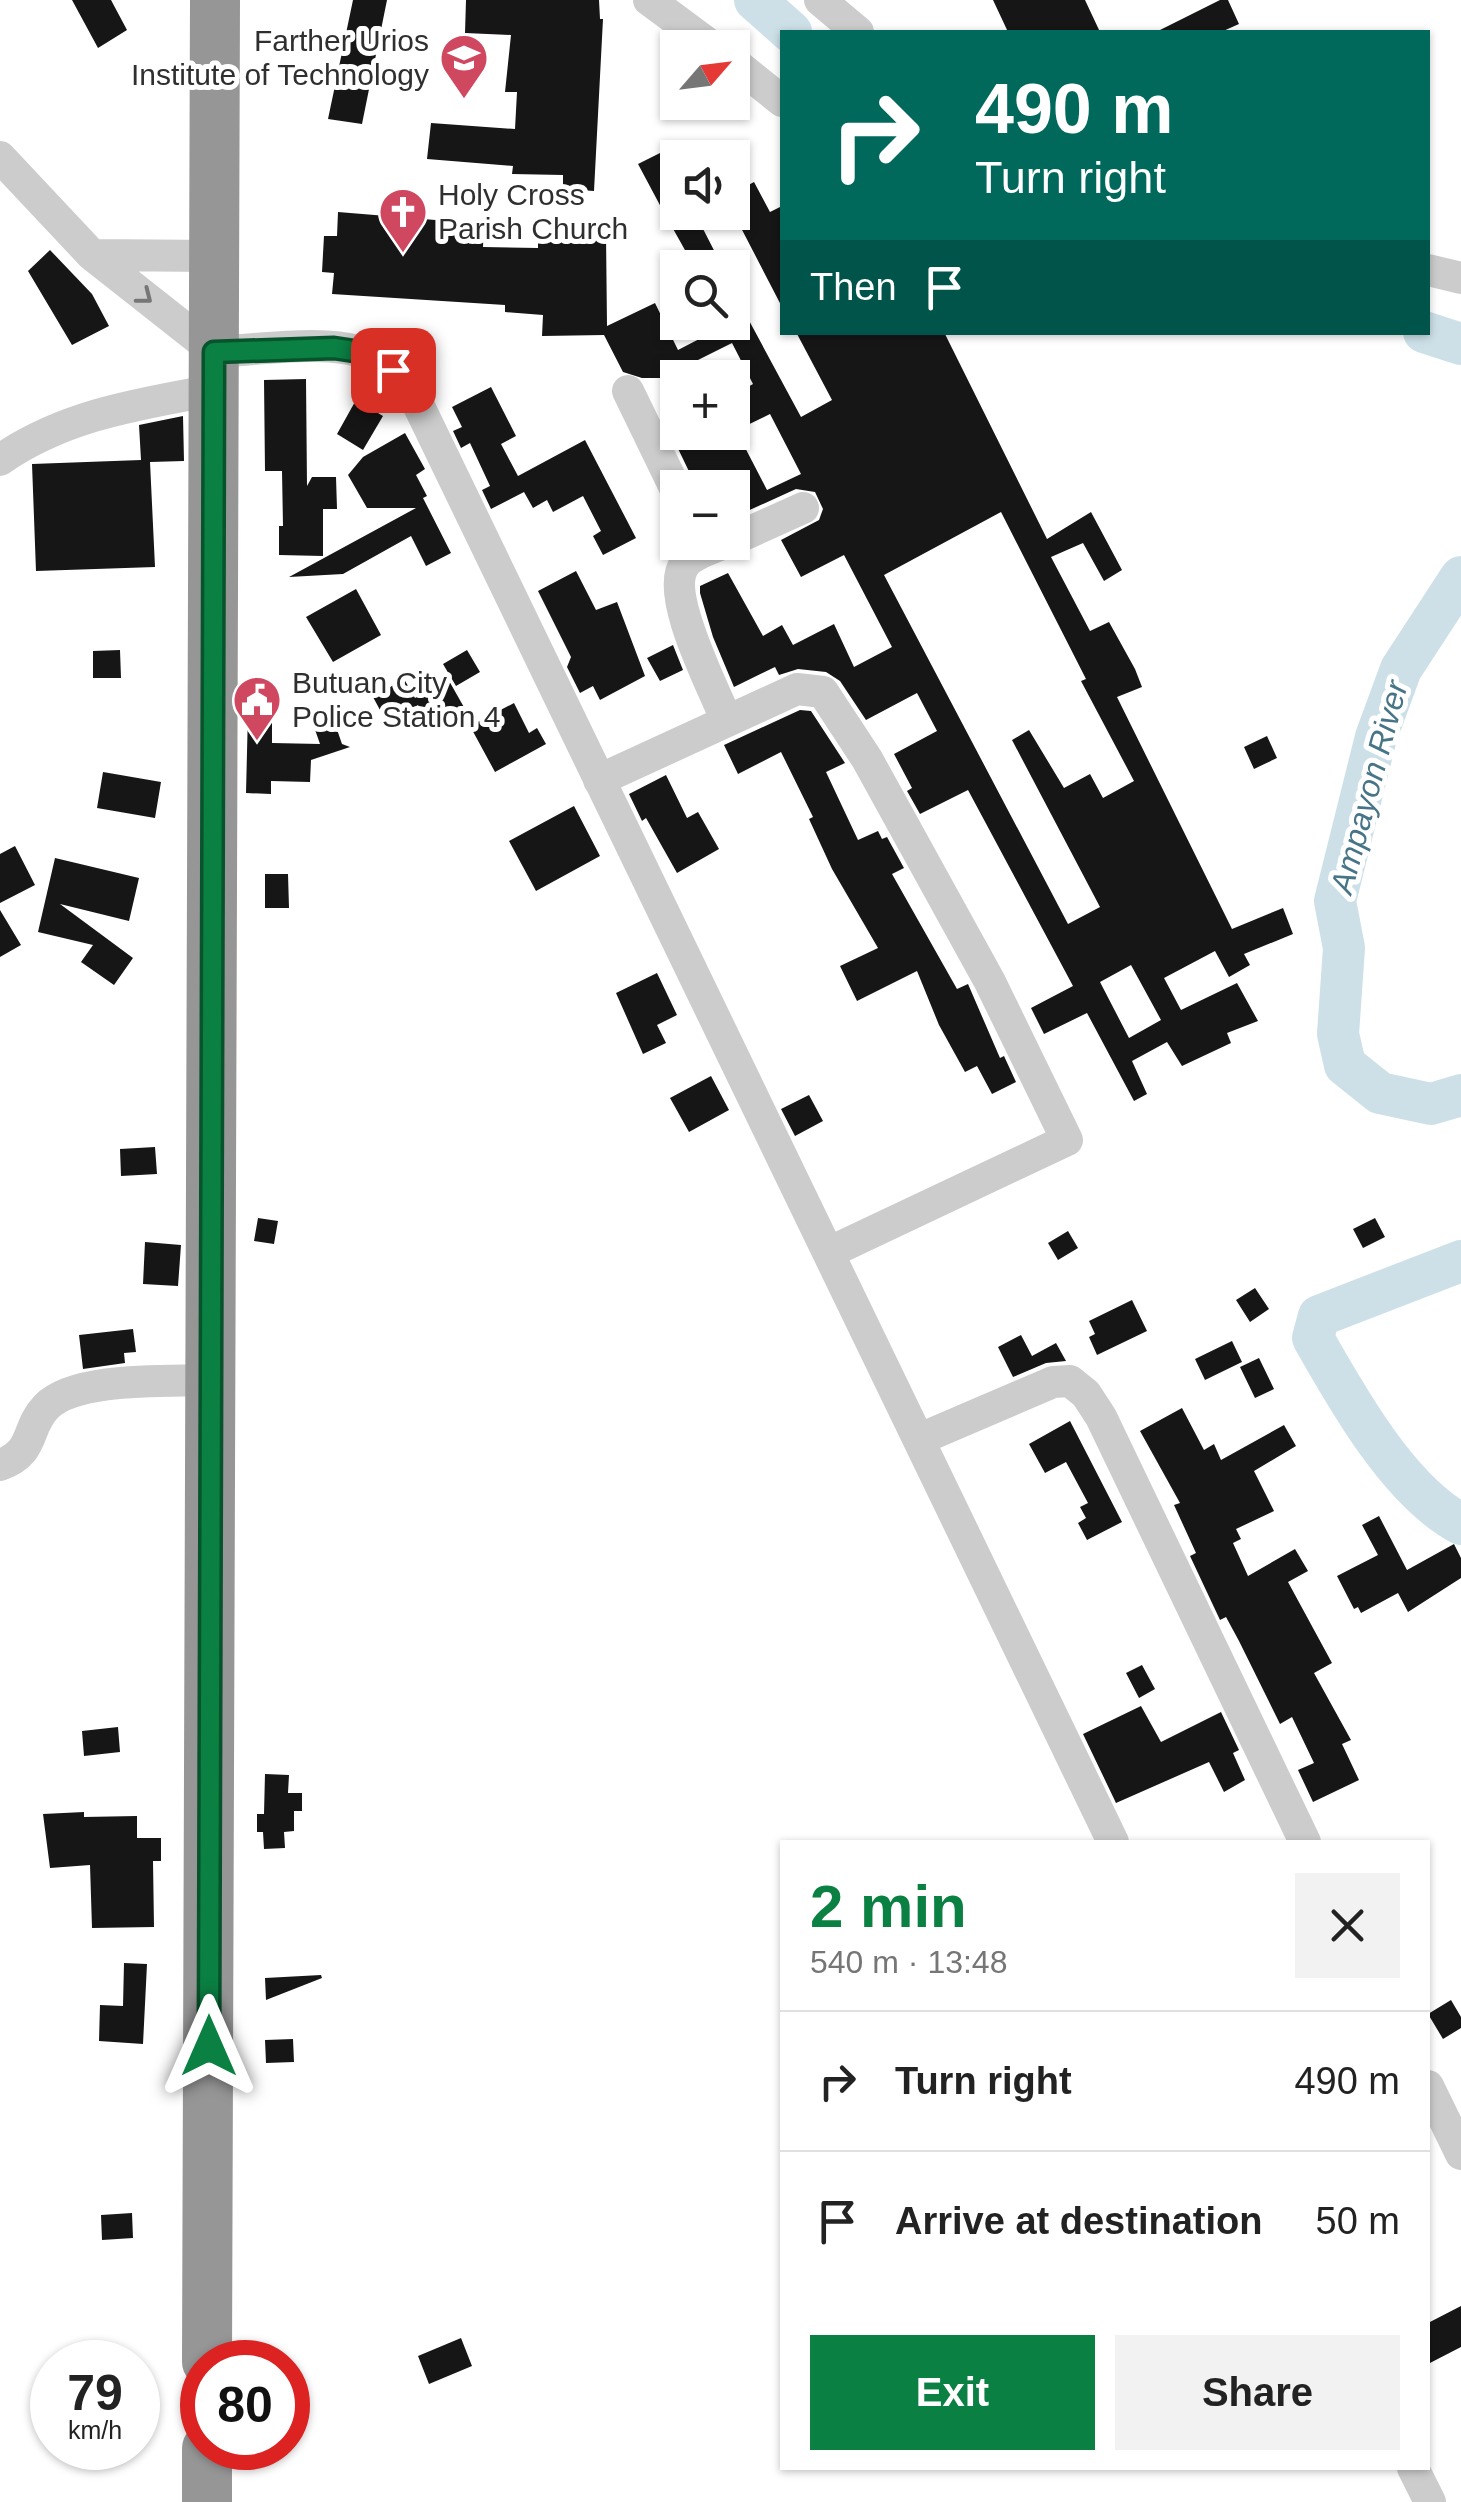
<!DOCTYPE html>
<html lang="en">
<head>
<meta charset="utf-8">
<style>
  :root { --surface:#fff; --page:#f2f2f2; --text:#222; --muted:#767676; --line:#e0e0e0; --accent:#0b8043 }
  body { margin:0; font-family:Arial,sans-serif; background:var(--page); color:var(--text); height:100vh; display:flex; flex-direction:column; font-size:38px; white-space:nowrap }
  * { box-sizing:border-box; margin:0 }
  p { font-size:32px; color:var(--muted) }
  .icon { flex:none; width:55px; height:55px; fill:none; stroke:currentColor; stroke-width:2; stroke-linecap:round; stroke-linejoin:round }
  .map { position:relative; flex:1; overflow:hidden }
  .details { position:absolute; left:780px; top:1840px; width:650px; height:630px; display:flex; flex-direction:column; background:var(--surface); border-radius:0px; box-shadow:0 2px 8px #0004 }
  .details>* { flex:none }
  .banner { position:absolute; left:780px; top:30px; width:650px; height:305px; border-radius:0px; box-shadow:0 2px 8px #0004; background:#00695c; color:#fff; overflow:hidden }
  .needle { width:65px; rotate:62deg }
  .buttons { position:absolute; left:660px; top:30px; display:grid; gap:20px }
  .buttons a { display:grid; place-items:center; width:90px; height:90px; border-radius:0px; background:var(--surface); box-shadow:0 2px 8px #0004; font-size:50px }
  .speed { position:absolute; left:30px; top:2340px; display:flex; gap:20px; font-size:50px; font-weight:700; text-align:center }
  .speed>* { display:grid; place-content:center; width:130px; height:130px; border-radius:50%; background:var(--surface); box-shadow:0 2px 8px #0004; line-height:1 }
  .speed small { font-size:25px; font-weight:400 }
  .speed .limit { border:15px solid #d22; background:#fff; color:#111 }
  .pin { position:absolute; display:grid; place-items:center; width:85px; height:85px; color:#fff; margin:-42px; border-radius:20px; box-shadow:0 5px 15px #0006 }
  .me { position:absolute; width:110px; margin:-55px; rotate:0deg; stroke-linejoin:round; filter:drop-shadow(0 0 8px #0008) }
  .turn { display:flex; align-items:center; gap:35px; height:210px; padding:0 30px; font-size:45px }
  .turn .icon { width:130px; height:130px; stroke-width:2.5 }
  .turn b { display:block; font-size:70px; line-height:85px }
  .then { display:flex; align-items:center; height:95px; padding:0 30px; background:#0003; gap:20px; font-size:38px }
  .round { display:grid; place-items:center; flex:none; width:105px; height:105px; border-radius:0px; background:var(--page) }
  .summary { display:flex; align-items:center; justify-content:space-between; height:170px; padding:0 30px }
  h1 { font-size:60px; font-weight:800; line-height:75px; color:var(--accent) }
  .button { display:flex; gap:20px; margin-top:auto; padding:20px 30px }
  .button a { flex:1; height:115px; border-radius:0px; background:var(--accent); color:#fff; font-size:40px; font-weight:800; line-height:115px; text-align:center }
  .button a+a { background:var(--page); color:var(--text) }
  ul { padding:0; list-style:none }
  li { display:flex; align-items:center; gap:30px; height:140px; padding:0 30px; border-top:2px solid var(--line) }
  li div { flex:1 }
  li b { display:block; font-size:38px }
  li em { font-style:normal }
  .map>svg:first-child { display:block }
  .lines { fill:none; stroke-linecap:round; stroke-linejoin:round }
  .river { stroke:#cde0e8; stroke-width:42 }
  .building { fill:#161616; fill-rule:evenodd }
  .minor { stroke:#ccc; stroke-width:32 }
  .highway { stroke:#969696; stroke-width:50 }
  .oneway { stroke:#767676 }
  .route-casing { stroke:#07532c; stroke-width:25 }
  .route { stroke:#0b8043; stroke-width:18 }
  .labels { text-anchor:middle; stroke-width:10; stroke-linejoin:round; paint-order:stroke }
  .poi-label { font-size:30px; fill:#2f2f2f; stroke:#fff; text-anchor:start }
  .water-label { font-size:32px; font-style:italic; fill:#477587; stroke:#fff }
</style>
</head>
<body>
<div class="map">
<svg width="1461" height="2502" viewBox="0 0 1461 2502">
  <rect width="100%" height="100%" fill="#fff"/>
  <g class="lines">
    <path class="river" d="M755,0l36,32
      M1424,332l37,12
      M1461,577l-60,92 -25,68 -41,164 9,47 -6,86 7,31 35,28 51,11 30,-9
      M1461,1261l-142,55 -6,22c34,60 86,153 148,186"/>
  </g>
  <path class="building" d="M72,0h39l16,30 -29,18z
    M353,0h34l-25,124 -34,-5z
    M466,0h133l1,19h3l-9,172 -31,-2v-14l-51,-1 1,-8 -86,-7 4,-36 84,6 2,-37h-12l6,-57 -46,-2z
    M993,0h92l15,32h-92z
    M1220,0h8l11,24 -18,8h-65z
    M660,153l18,32v45l20,-11 25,49h-28l-33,-59 -24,-45z
    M754,182l16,30 12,-6v101l-43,-83 -7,3v-33z
    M338,212l146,12 -1,23 55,1v-10l68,-4 1,92 48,-23 23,47 54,-28v-33l69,128 31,-17 -36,-68h148l103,207 44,-27 31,58 -18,11 -21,-38 -32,14 39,74 19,-9 26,47 7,18 -25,10 115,232 51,-21 10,26 -49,20 6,11 -21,12 -14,-26 -51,27 17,32 56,-27 21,38 -31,12 4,10 -49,23 -15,-24 -35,19 15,33 -13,7 -47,-88 -43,21 -13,-26 42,-22 -105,-196 -48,24 -13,-23 5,-3 -18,-34 43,-23 -20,-38 -51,27 -26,-39 -14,-9 -28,-3 -19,6 -4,-8 -41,20 -21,-50 -13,-44v-7l28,-13 35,63 19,-11 11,20 41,-21 20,43 38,-20 -48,-92 -43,22 -20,-37 38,-20 4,-11 -8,-17 -19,-3 -53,24 -2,-6 -9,4v-23h-35l-27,-56h62v-36l21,-12 -21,-41 -34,17 9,18h-65l-19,-6 -19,-37 -62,1 1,-21 -38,-3v-7l-173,-11 2,-21 -12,-1 2,-36h13zM770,414l31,60 -34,16 -30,-58h-4zM1001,512l85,167 -5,2 53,100 -31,17 -13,-24 -26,14 -35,-58 -17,10 88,167 -32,17 -184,-349zM1131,965l30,55 -32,18 -29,-56z
    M50,250l42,44 17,32 -37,19 -44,-74z
    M306,379l1,107 5,-9h24l1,32h-14v47l-44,-1v-29h4l-1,-55h-17l-1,-91z
    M491,387l25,49 -15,8 17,32 67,-36 51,98 -33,17 -10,-19 8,-5 -18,-35 -30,16 -6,-12 -14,8 -9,-16 -33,17 -9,-19 8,-4 -20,-43 -9,5 -8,-17 9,-4 -10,-20z
    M356,400l27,16 -20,34 -26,-16z
    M183,416l1,45 -34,1 5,105 -119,4 -4,-107 109,-4 -2,-35z
    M405,433l20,36 -9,6 11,21 -4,2 28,55 -25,13 -15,-30 -68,38 -54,3 127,-69h-49l-19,-33 15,-18z
    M576,571l20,39 21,-8 28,74 -45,24 -7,-14 -13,7 -13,-26 4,-10 -33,-66z
    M356,589l25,46 -48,27 -27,-45z
    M673,645l10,25 -23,11 -13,-23z
    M120,650l1,28h-28v-27z
    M467,650l13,22 -24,14 -13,-22z
    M404,679l11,19 33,-19 17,30 -34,19 -13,-23 -31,18 -14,-26z
    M514,703l15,30 8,-5 9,16 -51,28 -25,-46z
    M800,710l11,1 34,52 -19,9 32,68 20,-9 4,8 5,-2 17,31 -12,6 65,115 11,-5 32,74 4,-2 12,26 -24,12 -15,-28 -12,6 -26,-47 -22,-54 -60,30 -17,-35 38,-18 -46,-79 -23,-50 4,-2 -32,-65 -43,22 -14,-29z
    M248,712l24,1v30l48,1 -8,-23 20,-6 10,29 8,3 -39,13 -1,22 -39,-1v13l-25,-1z
    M1267,736l10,22 -23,11 -10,-22z
    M103,772l58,10 -6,36 -58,-10z
    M666,775l21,43 11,-6 21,37 -42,24 -31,-55 -4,3 -13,-27z
    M574,806l26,50 -64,35 -27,-50z
    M15,846l20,39 -35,18v-49z
    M55,858l84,20 -10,43 -69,-17 73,54 -19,27 -33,-23 12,-17 -55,-13z
    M265,874h23l1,34h-24z
    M0,910l21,35 -21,12z
    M657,973l20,42 -20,10 9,18 -23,11 -27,-61z
    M711,1076l18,34 -40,22 -19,-34z
    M809,1095l14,26 -28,15 -14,-27z
    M155,1147l2,27 -36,2 -1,-27z
    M258,1218l20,3 -4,23 -20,-3z
    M1375,1218l10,19 -22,11 -10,-19z
    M1068,1231l10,17 -20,12 -10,-17z
    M145,1242l36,3 -3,41 -35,-2z
    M1255,1288l14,21 -19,13 -14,-22z
    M1132,1300l15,31 -50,24 -8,-18 6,-3 -6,-13z
    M133,1329l3,23 -12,1 1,10 -42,6 -4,-34z
    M1021,1335l11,21 24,-13 10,18 -20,2 -33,14 -15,-30z
    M1232,1341l10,21 -37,18 -10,-21z
    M1259,1358l15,31 -19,9 -15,-31z
    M1182,1408l22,42 10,-6 7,16 63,-35 12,21 -42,25 20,40 -38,18 5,10 -8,4 15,33 47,-27 13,22 -20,11 44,81 -18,10 37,67 -9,4 17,36 -46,22 -15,-32 16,-7 -22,-46 -12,7 -41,-83 -13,-24 -6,3 -30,-64 6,-3 -22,-48 6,-2 -40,-72z
    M1070,1421l52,101 -35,18 -9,-17 8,-5 -6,-11 8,-4 -22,-41 -21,11 -16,-29z
    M1379,1516l28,54 47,-26 7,14v20l-53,34 -10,-19 -37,20 -3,-6 -4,2 -17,-33 41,-21 -16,-30z
    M1142,1665l13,24 -16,9 -13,-25z
    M1141,1706l20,36 60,-30 18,38 -6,3 12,27 -21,12 -15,-30 -93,41 -33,-69z
    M118,1727l2,25 -36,4 -2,-25z
    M265,1774l24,1 -1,18h14v18h-8v20l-10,1 1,16 -21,1 -1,-17h-6v-18h7z
    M84,1812v5l53,-1v22h24v23h-8l1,66 -62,1 -2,-63 -40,3 -7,-54z
    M124,1963l23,1 -4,80 -44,-3 1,-36 23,1z
    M321,1975l1,3 -56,22 -1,-22z
    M1451,2000l10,17v11l-18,11 -15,-25z
    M293,2039l1,23 -28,1 -1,-23z
    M132,2213l1,25 -31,2 -1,-25z
    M1461,2306v41l-33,17v-41z
    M461,2338l11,28 -43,18 -11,-28z"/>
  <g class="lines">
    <path class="minor" d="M649,0l65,48
      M820,0l38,32
      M732,61l50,40
      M0,157l92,98 123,97c41,-2 117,-14 154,3 20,9 32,24 45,41l699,1446
      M92,255l123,1
      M1428,270l33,8
      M628,391l50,103
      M0,460c64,-45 139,-56 214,-70
      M732,540l71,-32
      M726,719c-13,-32 -63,-127 -41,-155 9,-11 29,-16 42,-22
      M599,780l198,-91 26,3 44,67 123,223 77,158 -237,112
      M920,1439l133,-57 17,-1 16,13 15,23 204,425
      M0,1465c36,-13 25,-36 46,-58 30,-31 124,-25 166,-27
      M1428,2086l33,68
      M1413,2468l17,34"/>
    <path class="highway" d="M207,2362l8,-2362
      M207,2502v-54"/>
  </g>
  <defs><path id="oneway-chevron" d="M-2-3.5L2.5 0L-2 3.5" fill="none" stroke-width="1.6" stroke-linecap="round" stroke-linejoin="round" transform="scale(2.5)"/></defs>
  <use class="oneway" href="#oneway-chevron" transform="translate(145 297) rotate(38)"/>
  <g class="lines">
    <g class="route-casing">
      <path id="route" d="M209,2046l5,-1694 120,-4 33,5 26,17"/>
    </g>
    <use href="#route" class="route"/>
  </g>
  <defs>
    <g id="university-pin" transform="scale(2.5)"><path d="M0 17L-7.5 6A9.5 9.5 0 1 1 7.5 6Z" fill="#d04760" stroke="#fff"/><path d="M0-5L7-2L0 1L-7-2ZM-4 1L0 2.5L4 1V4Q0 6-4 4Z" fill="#fff"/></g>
    <g id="church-pin" transform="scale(2.5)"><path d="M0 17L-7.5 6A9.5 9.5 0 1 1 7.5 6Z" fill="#d04760" stroke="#fff"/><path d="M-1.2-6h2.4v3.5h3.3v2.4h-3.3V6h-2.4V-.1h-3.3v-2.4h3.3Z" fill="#fff"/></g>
    <g id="civic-pin" transform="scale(2.5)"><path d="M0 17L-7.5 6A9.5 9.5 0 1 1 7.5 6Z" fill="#d04760" stroke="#fff"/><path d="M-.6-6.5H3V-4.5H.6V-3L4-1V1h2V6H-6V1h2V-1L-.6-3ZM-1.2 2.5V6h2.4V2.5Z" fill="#fff"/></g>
  </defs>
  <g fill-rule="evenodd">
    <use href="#university-pin" x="464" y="58"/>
    <use href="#church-pin" x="403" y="212"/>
    <use href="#civic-pin" x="257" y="700"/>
  </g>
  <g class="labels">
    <g class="poi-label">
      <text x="429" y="51" text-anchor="end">Farther Urios<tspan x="429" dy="34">Institute of Technology</tspan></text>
      <text x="438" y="205">Holy Cross<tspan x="438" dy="34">Parish Church</tspan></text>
      <text x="292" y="693">Butuan City<tspan x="292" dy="34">Police Station 4</tspan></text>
    </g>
    <g class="water-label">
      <text transform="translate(1369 787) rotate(-75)" y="11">Ampayon River</text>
    </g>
  </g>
</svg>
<div class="buttons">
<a><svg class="needle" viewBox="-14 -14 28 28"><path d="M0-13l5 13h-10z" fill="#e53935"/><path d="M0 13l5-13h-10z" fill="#767676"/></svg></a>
<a><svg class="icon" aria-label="sound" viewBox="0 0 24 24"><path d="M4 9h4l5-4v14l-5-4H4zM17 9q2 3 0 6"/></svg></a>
<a><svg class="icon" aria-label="search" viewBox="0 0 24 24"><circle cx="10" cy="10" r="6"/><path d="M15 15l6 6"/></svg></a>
<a>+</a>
<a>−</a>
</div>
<div class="speed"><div>79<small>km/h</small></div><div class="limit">80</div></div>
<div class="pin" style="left:393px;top:370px;background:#d93025"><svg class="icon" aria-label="arrive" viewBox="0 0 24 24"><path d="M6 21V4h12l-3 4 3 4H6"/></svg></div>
<svg class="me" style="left:209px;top:2046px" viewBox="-20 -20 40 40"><path d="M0-17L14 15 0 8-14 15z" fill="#0b8043" stroke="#fff" stroke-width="4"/></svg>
<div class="banner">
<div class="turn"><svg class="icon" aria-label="right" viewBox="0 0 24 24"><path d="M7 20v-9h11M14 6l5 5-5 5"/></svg><div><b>490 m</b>Turn right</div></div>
<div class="then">Then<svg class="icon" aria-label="arrive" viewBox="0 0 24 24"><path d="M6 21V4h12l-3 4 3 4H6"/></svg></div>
</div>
<section class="details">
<div class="summary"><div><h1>2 min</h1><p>540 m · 13:48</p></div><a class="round"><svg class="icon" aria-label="close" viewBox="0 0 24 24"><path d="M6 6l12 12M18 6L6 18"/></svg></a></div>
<ul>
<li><svg class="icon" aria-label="right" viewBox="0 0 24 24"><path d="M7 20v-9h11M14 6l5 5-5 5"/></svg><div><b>Turn right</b></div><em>490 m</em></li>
<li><svg class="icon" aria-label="arrive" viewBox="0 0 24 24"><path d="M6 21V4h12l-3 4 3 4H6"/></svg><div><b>Arrive at destination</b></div><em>50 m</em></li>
</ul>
<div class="button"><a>Exit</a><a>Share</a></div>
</section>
</div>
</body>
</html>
